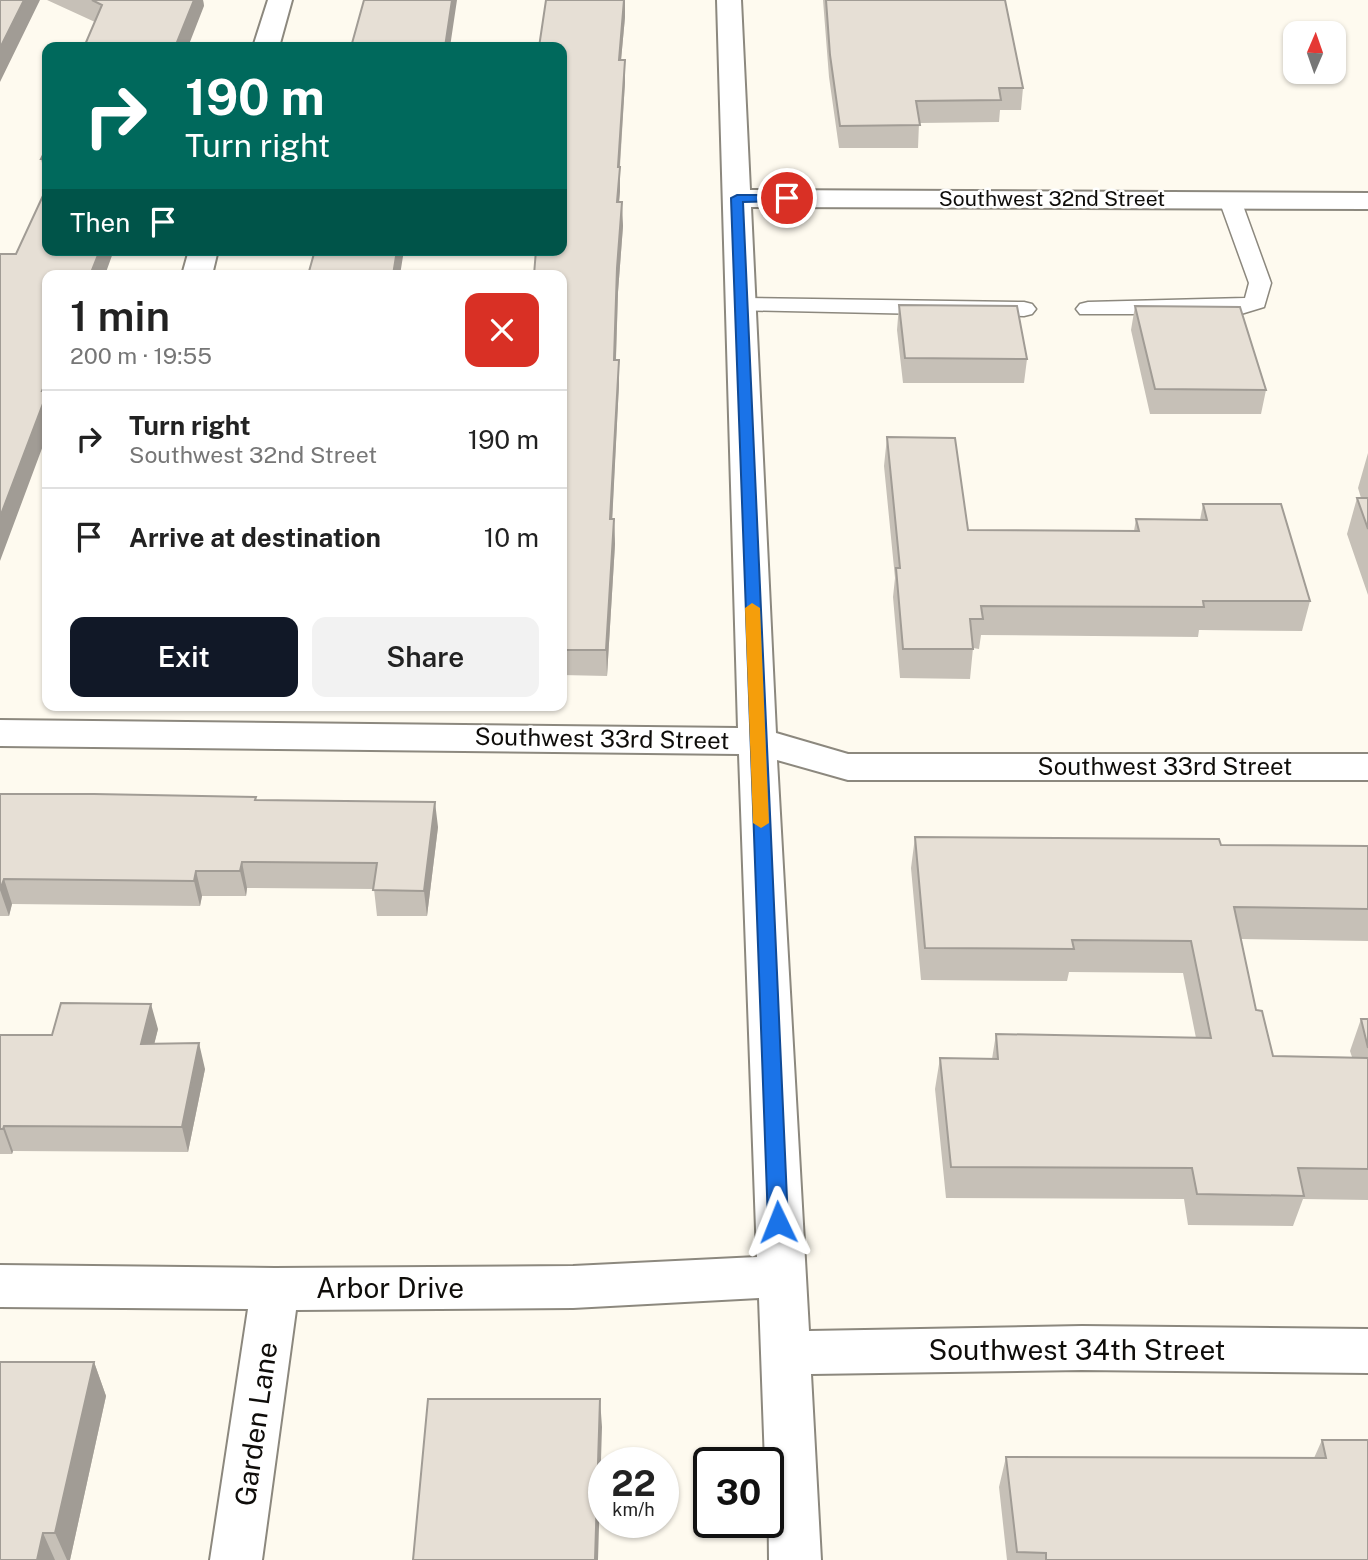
<!DOCTYPE html>
<html lang="en">
<head>
<meta charset="utf-8">
<style>
  :root { --surface:#fff; --page:#f2f2f2; --text:#222; --muted:#767676; --line:#e0e0e0; --accent:#111827 }
  body { margin:0; font-family:"Public Sans",sans-serif; background:var(--page); color:var(--text); height:100vh; display:flex; flex-direction:column; font-size:26px; white-space:nowrap }
  * { box-sizing:border-box; margin:0 }
  p { font-size:23px; color:var(--muted) }
  .icon { flex:none; width:38px; height:38px; fill:none; stroke:currentColor; stroke-width:2; stroke-linecap:round; stroke-linejoin:round }
  .map { position:relative; flex:1; overflow:hidden }
  .panel { position:absolute; left:42px; top:270px; width:525px; height:441px; display:flex; flex-direction:column; background:var(--surface); border-radius:14px; box-shadow:0 2px 5px #0004 }
  .panel>* { flex:none }
  .guide { position:absolute; left:42px; top:42px; width:525px; height:214px; border-radius:14px; box-shadow:0 2px 5px #0004; background:#00695c; color:#fff; overflow:hidden }
  .needle { width:46px; rotate:2deg }
  .controls { position:absolute; left:1283px; top:21px; display:grid; gap:14px }
  .controls a { display:grid; place-items:center; width:63px; height:63px; border-radius:14px; background:var(--surface); box-shadow:0 2px 5px #0004; font-size:35px }
  .speed { position:absolute; left:588px; top:1447px; display:flex; gap:14px; font-size:35px; font-weight:700; text-align:center }
  .speed>* { display:grid; place-content:center; width:91px; height:91px; border-radius:50%; background:var(--surface); box-shadow:0 2px 5px #0004; line-height:1 }
  .speed small { font-size:18px; font-weight:400 }
  .speed .limit { border:4px solid #111; border-radius:10px; background:#fff; color:#111 }
  .pin { position:absolute; display:grid; place-items:center; width:60px; height:60px; color:#fff; margin:-30px; border:4px solid #fff; border-radius:50%; box-shadow:0 2px 7px #0007 }
  .me { position:absolute; width:77px; margin:-38px; rotate:358deg; stroke-linejoin:round; filter:drop-shadow(0 0 5px #0008) }
  .turn { display:flex; align-items:center; gap:24px; height:147px; padding:0 28px; font-size:32px }
  .turn .icon { width:91px; height:91px; stroke-width:2.5 }
  .turn b { display:block; font-size:49px; line-height:60px }
  .then { display:flex; align-items:center; height:66px; padding:0 28px; background:#0003; gap:14px; font-size:26px }
  .round { display:grid; place-items:center; flex:none; width:74px; height:74px; border-radius:14px; background:var(--page) }
  .headline { display:flex; align-items:center; justify-content:space-between; height:119px; padding:0 28px }
  h1 { font-size:42px; font-weight:600; line-height:52px }
  .action { display:flex; gap:14px; margin-top:auto; padding:14px 28px }
  .action a { flex:1; height:80px; border-radius:14px; background:var(--accent); color:#fff; font-size:28px; font-weight:600; line-height:80px; text-align:center }
  .action a+a { background:var(--page); color:var(--text) }
  ul { padding:0; list-style:none }
  li { display:flex; align-items:center; gap:21px; height:98px; padding:0 28px; border-top:2px solid var(--line) }
  li div { flex:1 }
  li b { display:block; font-size:26px }
  li em { font-style:normal }
  .map>svg:first-child { display:block }
  .lines { fill:none; stroke-linecap:round; stroke-linejoin:round }
  .service-casing { stroke:#8c887e; stroke-width:3 }
  .minor-casing { stroke:#8c887e; stroke-width:4 }
  .service { fill:#fff; fill-rule:evenodd }
  .minor { fill:#fff; fill-rule:evenodd }
  .wall { fill:#c6c0b7 }
  .shaded-wall { fill:#a19c95 }
  .building { fill:#e6dfd5; stroke:#a19c95; stroke-width:2 }
  .route { fill:#1a73e8; stroke:#114b97; stroke-width:2 }
  .slow { fill:#f59e0b }
  .labels { text-anchor:middle; stroke-width:5; stroke-linejoin:round; paint-order:stroke }
  .far-street-label { font-size:21px; fill:#0f0d0a; stroke:#fff }
  .street-label { font-size:24px; fill:#0f0d0a; stroke:#fff }
  .near-street-label { font-size:28px; fill:#0f0d0a; stroke:#fff }
</style>
</head>
<body>
<div class="map">
<svg width="1368" height="1560" viewBox="0 0 1368 1560">
  <rect width="100%" height="100%" fill="#fefaef"/>
  <g class="lines">
    <g class="service-casing">
      <path id="service" d="M1230,193l8,2 3,5 30,83 -7,24 -23,7h-161l-4,-5 4,-5 8,-2 157,-4 4,-15 -30,-83 3,-5z
        M741,298l283,4 8,2 4,5 -4,5 -8,2 -291,-6 -4,-5 4,-5z"/>
    </g>
    <g class="minor-casing">
      <path id="minor" d="M268,0h24l-13,47h-26z
        M717,0h24l9,190 618,3v16l-617,-2 25,526 72,21h520v26h-520l-71,-20 32,571 273,-5 286,3v44l-286,-3 -271,4 10,186h-52l-1,-97h-3l-6,-165 -186,10 -277,2 -34,250h-52l38,-251 -248,-2v-42l275,3 298,-2 184,-9 -18,-503 -739,-8v-26l738,8z
        M189,250h29l-6,25h-30z"/>
    </g>
    <use href="#service" class="service"/>
    <use href="#minor" class="minor"/>
  </g>
  <path class="wall" d="M47,0h156l1,6 -109,16z
    M823,0h182l18,88 -2,22h-21l-1,12 -80,1 -1,25h-79l-10,-71z
    M625,17l-4,43 4,22 -5,85v24l-1,11 4,24 -5,66 -2,68h3v24l-7,135h2l1,25 -8,132 -45,-1v-628z
    M47,147v36l-6,-24z
    M899,305l128,54 -3,24h-121l-6,-53z
    M1135,306l131,84 -5,24h-111l-19,-84z
    M887,437l81,93 166,1 2,-12 64,1 3,-16 107,97 -8,30 -103,-1 -1,7 -217,-2 -2,14 -6,-1 -3,31 -70,-1 -7,-81 2,-19 -11,-112z
    M1368,453v142l-21,-61 10,-36h4l-3,-10z
    M0,794l256,3v3l182,27 -11,89h-50l-3,-27 -127,-1 -1,8h-44l-2,10 -188,-2 -3,12h-9z
    M915,837l306,8 147,1v95l-127,-2 15,71 17,46 79,1 -2,-6 11,-32h7v181l-65,-1 -10,27 -105,-1 -4,-26 -238,-1 -11,-109 5,-31 52,1 4,-25 200,4 -13,-65 -114,-1 -2,9 -146,-1 -10,-112z
    M158,1029l-4,15 51,25 -17,83 -175,-1 -1,3h-12v-119h52z
    M94,1362l12,34 -36,164h-70z
    M1322,1440l46,120h-361l-8,-73 7,-30 308,1z"/>
  <path class="shaded-wall" d="M24,0h16l-40,82v-34z
    M194,0h9l1,6 -16,41h-13z
    M452,0h5l-7,47h-5z
    M624,0h1v17l-6,65v-22z
    M625,60v22l-6,94 1,-9v24l-3,35 1,-59z
    M622,202l1,24 -5,66 -3,92 -1,-24 3,-92z
    M100,250h14l-9,25h-15z
    M397,250h7l-4,25h-7z
    M619,360v24l-8,160 -1,-25z
    M47,379v56l-47,126v-44z
    M614,519l1,25 -8,132 -1,-26z
    M435,802l3,25 -11,89 -3,-25z
    M242,862l5,26 -1,8 -6,-25z
    M196,871l6,25 -2,10 -6,-25z
    M4,879l8,25 -3,12 -9,-26z
    M151,1004l7,25 -10,40 -7,-25z
    M199,1043l6,26 -17,83 -6,-25z
    M4,1126l9,25 -1,3 -9,-25z
    M94,1362l12,34 -36,164h-3l-12,-27z
    M600,1399l2,28 -4,133h-3z
    M43,1533l12,27h-18z"/>
  <path class="building" d="M0,0h24l-24,48z
    M92,0h102l-19,47h-91l18,-42z
    M364,0h88l-7,47h-94z
    M546,0h78l-5,60h6l-7,107h2l-3,35h5l-5,66 -3,92h5l-9,159h4l-8,131h-44v-375h-28l2,-25h26v-203h-23z
    M826,0h179l18,88h-24l2,12 -85,1 4,24 -80,1 -10,-71z
    M47,147v12h-6z
    M47,187v63h53l-10,25h-43v104l-5,12h5v2l-47,124v-263h16z
    M315,250h82l-4,25h-85z
    M899,305l118,1 10,53 -122,-1z
    M1135,306l105,1 26,83 -111,-1z
    M887,437l68,1 13,92 171,1 -3,-12 71,1 -4,-16h78l29,97h-107l1,6 -223,-1 2,13h-13l3,30h-70l-7,-81h4z
    M1357,498h11v31z
    M0,794h94l162,3 -1,3 180,2 -11,89 -51,-1 4,-27 -135,-1 -2,9h-44l-2,10 -190,-2 -4,11z
    M915,837l304,2 2,6 147,1v63l-134,-2 22,103 6,1 11,45 95,2v111l-70,-1 6,28 -107,-2 -5,-26 -241,-1 -11,-109 58,1 -2,-25 215,4 -20,-97 -119,-1 2,9 -149,-1z
    M61,1003l90,1 -10,40 58,-1 -17,84 -178,-1 -1,3h-3v-94h52z
    M1361,1019h7v29z
    M0,1362h94l-39,171h-12l-6,27h-37z
    M428,1399h172l-5,161h-182z
    M1322,1440h46v120h-322v-7l-29,-1 -11,-95 320,1z"/>
  <path class="route" d="M787,195l5,3 -1,3 -48,1 45,1020 -3,6 -7,2 -7,-2 -3,-6 -37,-1024 6,-3z"/>
  <path class="slow" d="M752,603l8,5 9,215 -8,5 -8,-5 -8,-215z"/>
  <g class="labels">
    <g class="far-street-label">
      <text x="1052" y="206">Southwest 32nd Street</text>
    </g>
    <g class="street-label">
      <text transform="translate(602 739) rotate(1)" y="8">Southwest 33rd Street</text>
      <text x="1165" y="775">Southwest 33rd Street</text>
    </g>
    <g class="near-street-label">
      <text x="390" y="1298">Arbor Drive</text>
      <text x="1077" y="1360">Southwest 34th Street</text>
      <text transform="translate(256 1424) rotate(-82)" y="10">Garden Lane</text>
    </g>
  </g>
</svg>
<div class="controls">
<a><svg class="needle" viewBox="-14 -14 28 28"><path d="M0-13l5 13h-10z" fill="#e53935"/><path d="M0 13l5-13h-10z" fill="#767676"/></svg></a>
</div>
<div class="speed"><div>22<small>km/h</small></div><div class="limit">30</div></div>
<div class="pin" style="left:787px;top:198px;background:#d93025"><svg class="icon" aria-label="arrive" viewBox="0 0 24 24"><path d="M6 21V4h12l-3 4 3 4H6"/></svg></div>
<svg class="me" style="left:778px;top:1222px" viewBox="-20 -20 40 40"><path d="M0-17L14 15 0 8-14 15z" fill="#1a73e8" stroke="#fff" stroke-width="4"/></svg>
<div class="guide">
<div class="turn"><svg class="icon" aria-label="right" viewBox="0 0 24 24"><path d="M7 20v-9h11M14 6l5 5-5 5"/></svg><div><b>190 m</b>Turn right</div></div>
<div class="then">Then<svg class="icon" aria-label="arrive" viewBox="0 0 24 24"><path d="M6 21V4h12l-3 4 3 4H6"/></svg></div>
</div>
<section class="panel">
<div class="headline"><div><h1>1 min</h1><p>200 m · 19:55</p></div><a class="round" style="background:#d93025;color:#fff"><svg class="icon" aria-label="close" viewBox="0 0 24 24"><path d="M6 6l12 12M18 6L6 18"/></svg></a></div>
<ul>
<li><svg class="icon" aria-label="right" viewBox="0 0 24 24"><path d="M7 20v-9h11M14 6l5 5-5 5"/></svg><div><b>Turn right</b><p>Southwest 32nd Street</p></div><em>190 m</em></li>
<li><svg class="icon" aria-label="arrive" viewBox="0 0 24 24"><path d="M6 21V4h12l-3 4 3 4H6"/></svg><div><b>Arrive at destination</b></div><em>10 m</em></li>
</ul>
<div class="action"><a>Exit</a><a>Share</a></div>
</section>
</div>
</body>
</html>
